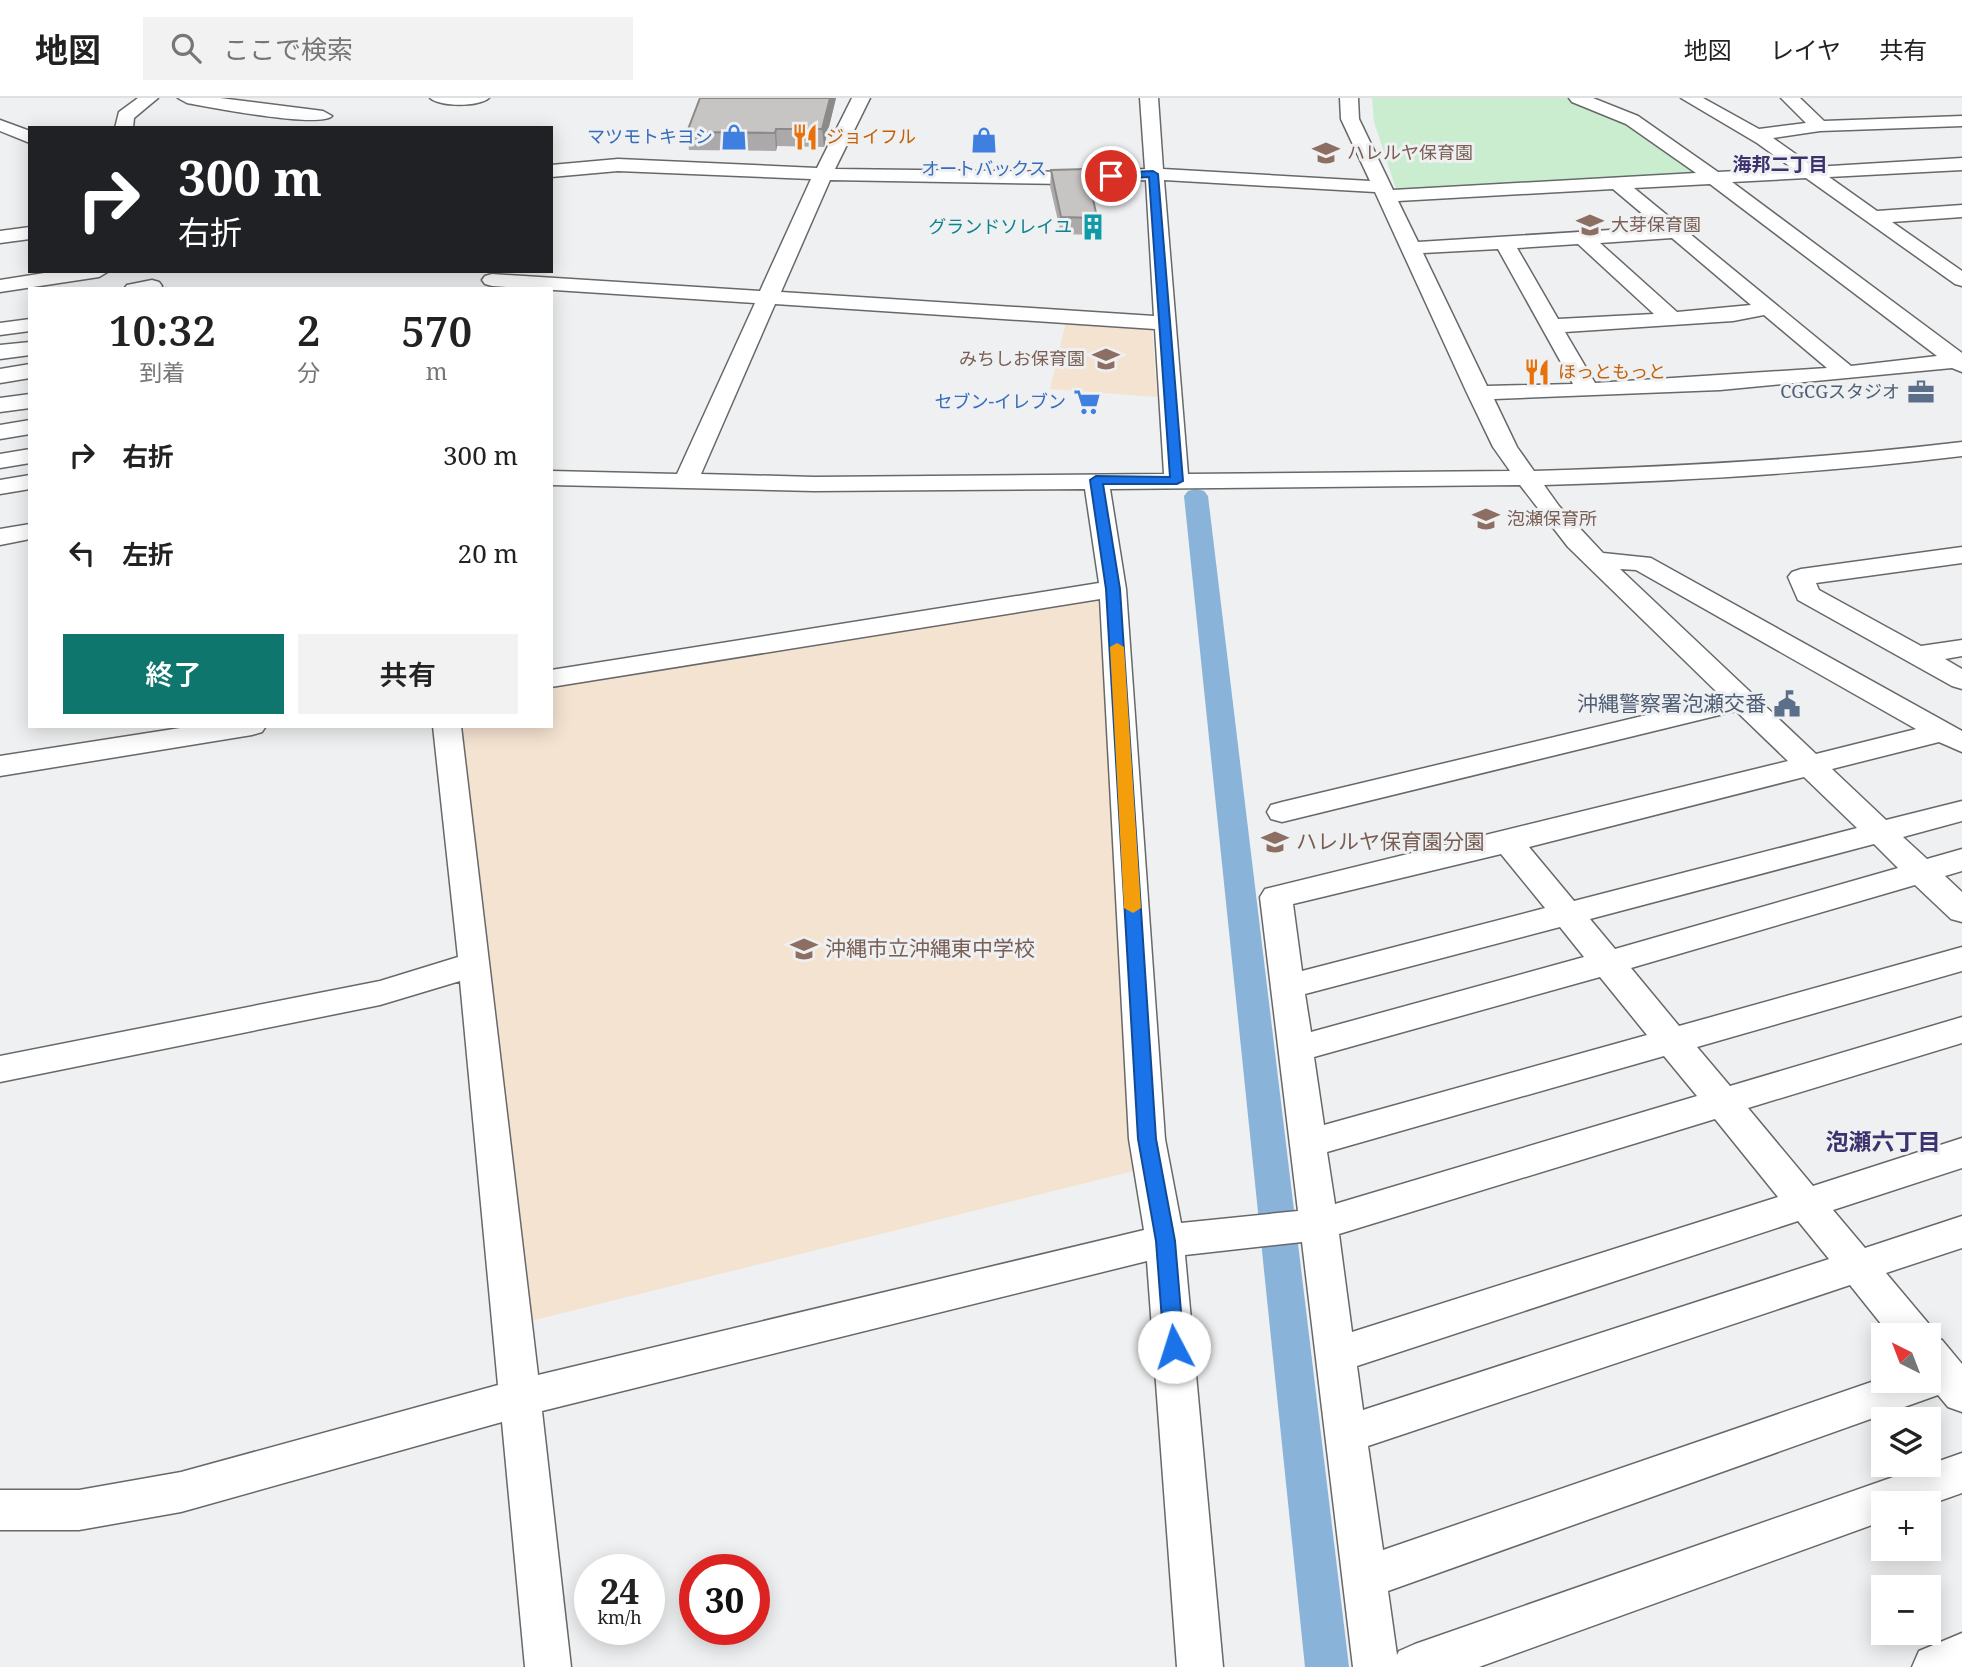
<!DOCTYPE html>
<html lang="ja">
<head>
<meta charset="utf-8">
<style>
  :root { --surface:#fff; --page:#f2f2f2; --text:#222; --muted:#767676; --line:#e0e0e0; --accent:#0f766e }
  body { margin:0; font-family:"Noto Serif","Noto Sans JP",serif; background:var(--page); color:var(--text); height:100vh; display:flex; flex-direction:column; font-size:26px; white-space:nowrap }
  * { box-sizing:border-box; margin:0 }
  p { font-size:23px; color:var(--muted) }
  .icon { flex:none; width:38px; height:38px; fill:none; stroke:currentColor; stroke-width:2; stroke-linecap:round; stroke-linejoin:round }
  .map { position:relative; flex:1; overflow:hidden }
  .drawer { position:absolute; left:28px; top:189px; width:525px; height:441px; display:flex; flex-direction:column; background:var(--surface); border-radius:0px; box-shadow:0 4px 18px #0003 }
  .drawer>* { flex:none }
  .hud { position:absolute; left:28px; top:28px; width:525px; height:147px; border-radius:0px; box-shadow:0 4px 18px #0003; background:#202124; color:#fff; overflow:hidden }
  .needle { width:46px; rotate:318deg }
  .buttons { position:absolute; left:1871px; top:1225px; display:grid; gap:14px }
  .buttons a { display:grid; place-items:center; width:70px; height:70px; border-radius:0px; background:var(--surface); box-shadow:0 4px 18px #0003; font-size:35px }
  .speed { position:absolute; left:574px; top:1456px; display:flex; gap:14px; font-size:35px; font-weight:700; text-align:center }
  .speed>* { display:grid; place-content:center; width:91px; height:91px; border-radius:50%; background:var(--surface); box-shadow:0 4px 18px #0003; line-height:1 }
  .speed small { font-size:18px; font-weight:400 }
  .speed .limit { border:10px solid #d22; background:#fff; color:#111 }
  .pin { position:absolute; display:grid; place-items:center; width:60px; height:60px; color:#fff; margin:-30px; border:4px solid #fff; border-radius:50%; box-shadow:0 2px 7px #0007 }
  .me { position:absolute; width:77px; margin:-38px; rotate:355deg; stroke-linejoin:round; filter:drop-shadow(0 0 5px #0008) }
  .turn { display:flex; align-items:center; gap:24px; height:147px; padding:0 35px; font-size:32px }
  .turn .icon { width:91px; height:91px; stroke-width:2.5 }
  .turn b { display:block; font-size:49px; line-height:60px }
  .eta { display:flex; justify-content:space-evenly; align-items:center; height:119px; text-align:center }
  .eta b { font-size:42px; font-weight:600; line-height:49px }
  .cta { display:flex; gap:14px; margin-top:auto; padding:14px 35px }
  .cta a { flex:1; height:80px; border-radius:0px; background:var(--accent); color:#fff; font-size:28px; font-weight:600; line-height:80px; text-align:center }
  .cta a+a { background:var(--page); color:var(--text) }
  ul { padding:0; list-style:none }
  li { display:flex; align-items:center; gap:21px; height:98px; padding:0 35px }
  li div { flex:1 }
  li b { display:block; font-size:26px }
  li em { font-style:normal }
  header { display:flex; align-items:center; gap:42px; box-sizing:border-box; height:98px; padding:0 35px; background:var(--surface); border-bottom:2px solid var(--line) }
  header strong { font-size:33px }
  nav { display:flex; gap:38px; margin-inline-start:auto; font-size:24px }
  .search { width:490px; height:63px; background:var(--page); display:flex; align-items:center; gap:18px; box-sizing:border-box; padding:0 24px; border-radius:0px; color:var(--muted); font-size:26px }
  .map>svg:first-child { display:block }
  .education { fill:#f4e3d1 }
  .green { fill:#caedd0 }
  .lines { fill:none; stroke-linecap:round; stroke-linejoin:round }
  .canal { fill:#8ab3d9; fill-rule:evenodd }
  .minor-casing { stroke:#676869; stroke-width:3 }
  .minor { fill:#fff; fill-rule:evenodd }
  .wall { fill:#aba9a9 }
  .shaded-wall { fill:#8b8a89 }
  .building { fill:#c7c5c4; stroke:#8b8a89; stroke-width:2 }
  .route { fill:#1a73e8; stroke:#114b97; stroke-width:2 }
  .slow { fill:#f59e0b }
  .labels { text-anchor:middle; stroke-width:6; stroke-linejoin:round; paint-order:stroke }
  .far-shop-label { font-size:18px; fill:#366cbe; stroke:#eff0f1; text-anchor:end }
  .far-food-label { font-size:18px; fill:#c56008; stroke:#eff0f1; text-anchor:start }
  .far-education-label { font-size:18px; fill:#785e54; stroke:#eff0f1; text-anchor:start }
  .far-culture-label { font-size:18px; fill:#0d838f; stroke:#eff0f1; text-anchor:end }
  .far-service-label { font-size:18px; fill:#4e5e75; stroke:#eff0f1; text-anchor:end }
  .far-neighbourhood-label { font-size:19px; font-weight:bold; fill:#3b326e; stroke:#eff0f1 }
  .service-label { font-size:21px; fill:#4e5e75; stroke:#eff0f1; text-anchor:end }
  .education-label { font-size:21px; fill:#785e54; stroke:#eff0f1; text-anchor:start }
  .neighbourhood-label { font-size:23px; font-weight:bold; fill:#3b326e; stroke:#eff0f1 }
</style>
</head>
<body>
<header>
<strong>地図</strong>
<div class="search"><svg class="icon" aria-label="search" viewBox="0 0 24 24"><circle cx="10" cy="10" r="6"/><path d="M15 15l6 6"/></svg>ここで検索</div>
<nav><a>地図</a><a>レイヤ</a><a>共有</a></nav>
</header>
<div class="map">
<svg width="1962" height="1569" viewBox="0 0 1962 1569">
  <rect width="100%" height="100%" fill="#eff0f1"/>
  <path class="education" d="M1066,224l86,6 5,69 -107,-8z
    M1098,502l36,571 -603,150 -70,-595h90v-38z"/>
  <path class="green" d="M1372,0h199l58,24 54,38 13,16 -300,13 -22,-67z"/>
  <g class="lines">
    <path class="canal" d="M1196,391l8,2 4,5 141,1171h-44l-121,-1171 4,-5z"/>
    <g class="minor-casing">
      <path id="minor" d="M138,0h20l-24,20 -1,10h-18l4,-16z
        M178,0h42l103,13 9,5c-12,13 -123,-9 -145,-13z
        M430,0h59c-10,9 -49,9 -59,0z
        M852,0h18l-35,71 233,3 77,-3 -5,-71h18l5,71 207,12 -29,-62 -1,-21h18l1,21 34,71 303,-17 -70,-49 -54,-22 -3,-4h24l45,18 80,56 74,-4 -35,-25 -76,-45h22l56,31 47,-6 -25,-25h19l24,23 138,-5v10l-142,5 -47,7 41,29 148,-9v12l-133,7 48,34 85,-6v12l-70,5 70,49v15l-7,-2 -149,-106 -74,4 230,171v19l-10,-4 -232,22 -226,9 23,48 17,24c143,-4 285,-12 428,-29v14c-139,17 -278,25 -418,29l15,21 44,47 48,5 311,173v21l-23,-10 -107,27 54,51 76,-19v20l-59,16 24,22 35,-10v22l-17,5 17,16v30l-11,-3 -36,-34 -284,83 48,58 283,-79v24l-265,76 33,39 232,-69v26l-214,65 65,78 149,-48v30l-129,42 32,38 97,-32v32l-76,25 42,50 5,14 9,3 20,24v48l-14,-5 -10,-12 -550,196 9,64 2,-4 16,-7 547,-191v40l-34,12 -45,-2v18l-404,146h-126l-51,-425 -117,13 38,412h-46l-30,-406 -605,150 29,256h-46l-23,-245 -321,90 -102,18h-79v-40h79l102,-18 317,-87 -38,-404 -80,24 -380,77v-26l380,-75 78,-24 -25,-231h28l77,649 606,-145 -15,-91 -29,-540 -549,88v-17l548,-87 -14,-94 -271,2 -263,-6v-14l126,3 78,-171 -263,-17 -7,-2 -3,-4 3,-4 7,-2 268,17 51,-112 -193,-8 -67,6v-12l67,-6 199,9zM830,82l238,4 78,-4 8,136 -373,-24zM1164,82l211,12 92,201 26,54 17,24 -322,3zM1710,86l227,172 -86,10 -217,-178zM1613,91l45,38 -240,15 -20,-41zM1672,140l79,67 -74,7 -77,-69zM1578,146l76,70 -96,5 -41,-71zM1498,151l75,135 -86,2 -64,-133zM775,206l380,25 9,145 -350,3 -113,-3zM1764,217l63,53 -232,15 -30,-51 168,-11zM1520,387l48,62 154,150 -440,105 -11,3 -4,7 4,7 11,3 454,-111 52,50 -523,128 -5,8 38,314 -117,12 -16,-84 -39,-550 -16,-100zM1620,471l16,1 280,159 -100,25zM1804,679l53,51 -283,73 -45,-54zM1874,746l24,24 -283,81 -25,-30zM1501,756l44,54 -243,63 -9,-67zM1560,829l24,30 -273,75 -6,-38zM1600,879l47,58 -323,90 -10,-68zM1664,958l33,40 -362,108 -8,-52zM1715,1021l63,78 -426,135 -13,-98zM1798,1123l31,38 -466,151 -6,-44zM1850,1187l40,50h38v46h-45v-3l-500,172 -15,-104z
        M0,22l30,11v12l-30,-12z
        M30,129v12l-30,4v-12z
        M57,173h52l-10,6 -99,15v-12z
        M152,182l7,2 3,4 -2,3h-36l3,-4z
        M30,221v12l-30,4v-12z
        M30,244v13l-30,4v-14z
        M30,266v14l-30,5v-14z
        M30,296v14l-30,4v-14z
        M30,322v14l-30,5v-14z
        M30,351v14l-30,5v-14z
        M30,377v14l-30,5v-14z
        M30,426v15l-30,6v-16z
        M1962,449v16l-146,20 3,7 102,56 41,-6v16l-17,3 17,10v20l-10,-3 -154,-86 -10,-23 4,-5 9,-3z
        M193,628h73l-4,6 -10,3 -252,41v-20z
        M1962,1535v34h-50l7,-16z"/>
    </g>
    <use href="#minor" class="minor"/>
  </g>
  <path class="wall" d="M700,0h136l-12,49 -47,-1 -1,5 -87,-1 -2,-18z
    M1051,72l46,48 -1,17 -35,-1 -11,-48z"/>
  <path class="shaded-wall" d="M830,0h6l-12,49 -2,-18z
    M776,31l1,17 -1,5 -1,-18z"/>
  <path class="building" d="M700,0h130l-8,31h-46l-1,4 -88,-1z
    M1087,71l10,49 -36,-1 -10,-47z"/>
  <path class="route" d="M1153,73l5,3 25,307 -6,3h-74l17,105 36,550 19,102 9,106 -3,6 -7,3 -7,-3 -3,-6 -8,-106 -18,-102 -32,-550 -16,-109 6,-4 74,1 -21,-300 -38,2 -5,-3 5,-3z"/>
  <path class="slow" d="M1117,545l7,4 17,261 -8,5 -9,-5 -14,-261z"/>
  <defs>
    <g id="shop-bare" transform="scale(2.1)"><path d="M-5-2.5h2.3a2.7 3.5 0 0 1 5.4 0H5L5.5 6h-11ZM-1.5-2.5h3a1.5 2.3 0 0 0-3 0Z" fill="#3f7fe0" stroke="#eff0f1" stroke-width="2.5" paint-order="stroke"/></g>
    <g id="restaurant-bare" transform="scale(2.1)"><path d="M-5-6h1v4h1v-4h1v4h1v-4h1v5L-1.5 .5V6h-2V.5L-5-1ZM5-6V6H3V1.5H1.5Q1.5-4 5-6Z" fill="#e8710a" stroke="#eff0f1" stroke-width="2.5" paint-order="stroke"/></g>
    <g id="school-bare" transform="scale(2.1)"><path d="M0-5L7-2L0 1L-7-2ZM-4 1L0 2.5L4 1V4Q0 6-4 4Z" fill="#8d6e63" stroke="#eff0f1" stroke-width="2.5" paint-order="stroke"/></g>
    <g id="building-bare" transform="scale(2.1)"><path d="M-4-6H4V6H1V3H-1V6H-4ZM-2.5-4.3h1.7v1.8h-1.7ZM.8-4.3h1.7v1.8H.8ZM-2.5-1h1.7V.8h-1.7ZM.8-1h1.7V.8H.8Z" fill="#0f9aa8" stroke="#eff0f1" stroke-width="2.5" paint-order="stroke"/></g>
    <g id="office-bare" transform="scale(2.1)"><path d="M-6-3h4V-5.5h4V-3h4V5H-6ZM-1-4.5V-3h2v-1.5ZM-6 0V1H6V0Z" fill="#5c6f8a" stroke="#eff0f1" stroke-width="2.5" paint-order="stroke"/></g>
    <g id="supermarket-bare" transform="scale(2.1)"><path d="M-6-5.5h2.5l.6 2H6L4.5 2H-2.5L-4.4-4H-6ZM-1.5 3.2a1.3 1.3 0 1 0 .1 0ZM3 3.2a1.3 1.3 0 1 0 .1 0Z" fill="#3f7fe0" stroke="#eff0f1" stroke-width="2.5" paint-order="stroke"/></g>
    <g id="civic-bare" transform="scale(2.1)"><path d="M-.6-6.5H3V-4.5H.6V-3L4-1V1h2V6H-6V1h2V-1L-.6-3ZM-1.2 2.5V6h2.4V2.5Z" fill="#5c6f8a" stroke="#eff0f1" stroke-width="2.5" paint-order="stroke"/></g>
  </defs>
  <g fill-rule="evenodd">
    <use href="#shop-bare" x="734" y="39"/>
    <use href="#restaurant-bare" x="805" y="39"/>
    <use href="#shop-bare" x="984" y="42"/>
    <use href="#school-bare" x="1326" y="55"/>
    <use href="#school-bare" x="1590" y="127"/>
    <use href="#building-bare" x="1093" y="129"/>
    <use href="#school-bare" x="1106" y="261"/>
    <use href="#restaurant-bare" x="1537" y="274"/>
    <use href="#office-bare" x="1921" y="294"/>
    <use href="#supermarket-bare" x="1087" y="304"/>
    <use href="#school-bare" x="1486" y="421"/>
    <use href="#civic-bare" x="1787" y="606"/>
    <use href="#school-bare" x="1275" y="744"/>
    <use href="#school-bare" x="804" y="851"/>
  </g>
  <g class="labels">
    <g class="far-shop-label">
      <text x="713" y="45">マツモトキヨシ</text>
      <text x="984" y="77" text-anchor="middle">オートバックス</text>
      <text x="1066" y="310">セブン-イレブン</text>
    </g>
    <g class="far-food-label">
      <text x="826" y="45">ジョイフル</text>
      <text x="1558" y="280">ほっともっと</text>
    </g>
    <g class="far-education-label">
      <text x="1347" y="61">ハレルヤ保育園</text>
      <text x="1611" y="133">大芽保育園</text>
      <text x="1085" y="267" text-anchor="end">みちしお保育園</text>
      <text x="1507" y="427">泡瀬保育所</text>
    </g>
    <g class="far-culture-label">
      <text x="1072" y="135">グランドソレイユ</text>
    </g>
    <g class="far-service-label">
      <text x="1900" y="300">CGCGスタジオ</text>
    </g>
    <g class="far-neighbourhood-label">
      <text x="1780" y="73">海邦二丁目</text>
    </g>
    <g class="service-label">
      <text x="1766" y="613">沖縄警察署泡瀬交番</text>
    </g>
    <g class="education-label">
      <text x="1296" y="751">ハレルヤ保育園分園</text>
      <text x="825" y="858">沖縄市立沖縄東中学校</text>
    </g>
    <g class="neighbourhood-label">
      <text x="1883" y="1052">泡瀬六丁目</text>
    </g>
  </g>
</svg>
<div class="buttons">
<a><svg class="needle" viewBox="-14 -14 28 28"><path d="M0-13l5 13h-10z" fill="#e53935"/><path d="M0 13l5-13h-10z" fill="#767676"/></svg></a>
<a><svg class="icon" aria-label="layers" viewBox="0 0 24 24"><path d="M12 4l9 5-9 5-9-5zM3 14l9 5 9-5"/></svg></a>
<a>+</a>
<a>−</a>
</div>
<div class="speed"><div>24<small>km/h</small></div><div class="limit">30</div></div>
<div class="pin" style="left:1111px;top:78px;background:#d93025"><svg class="icon" aria-label="arrive" viewBox="0 0 24 24"><path d="M6 21V4h12l-3 4 3 4H6"/></svg></div>
<svg class="me" style="left:1174px;top:1249px" viewBox="-20 -20 40 40"><circle r="19" fill="#fff"/><path d="M0-13L10 11 0 6-10 11z" fill="#1a73e8"/></svg>
<div class="hud">
<div class="turn"><svg class="icon" aria-label="right" viewBox="0 0 24 24"><path d="M7 20v-9h11M14 6l5 5-5 5"/></svg><div><b>300 m</b>右折</div></div>
</div>
<section class="drawer">
<div class="eta">
<div><b>10:32</b><p>到着</p></div>
<div><b>2</b><p>分</p></div>
<div><b>570</b><p>m</p></div>
</div>
<ul>
<li><svg class="icon" aria-label="right" viewBox="0 0 24 24"><path d="M7 20v-9h11M14 6l5 5-5 5"/></svg><div><b>右折</b></div><em>300 m</em></li>
<li><svg class="icon" aria-label="left" viewBox="0 0 24 24"><path d="M17 20v-9H6M10 6l-5 5 5 5"/></svg><div><b>左折</b></div><em>20 m</em></li>
</ul>
<div class="cta"><a>終了</a><a>共有</a></div>
</section>
</div>
</body>
</html>
